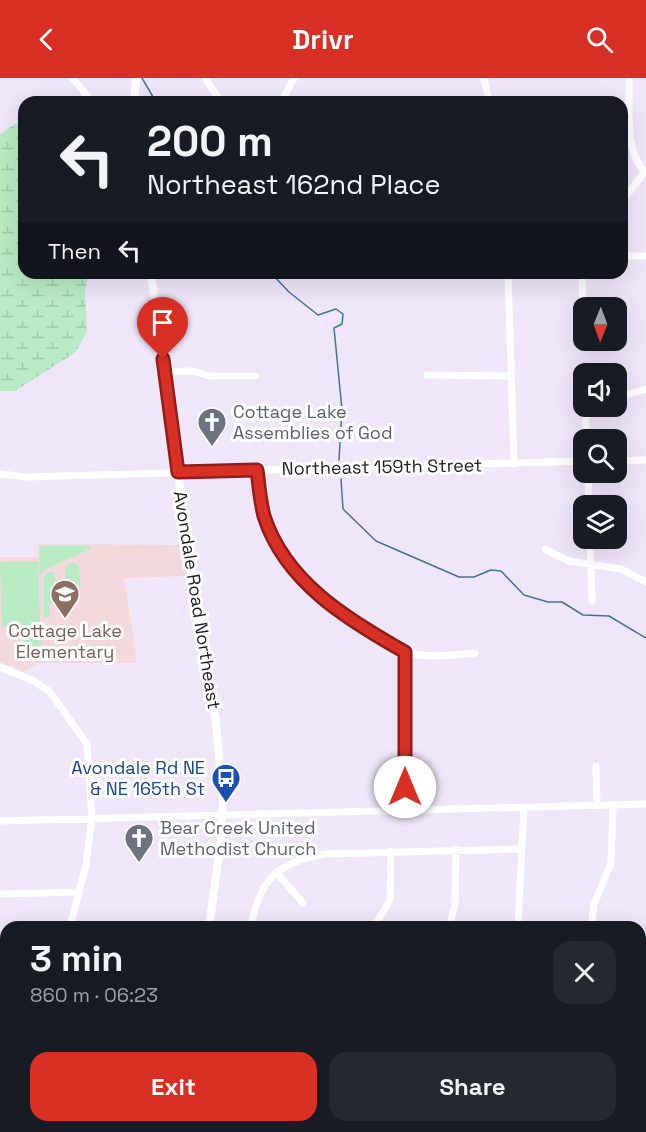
<!DOCTYPE html>
<html lang="en">
<head>
<meta charset="utf-8">
<style>
  :root { --surface:#171b24; --page:#242831; --text:#f1f3f6; --muted:#9ea1a6; --accent:#d93025 }
  body { margin:0; font-family:"Space Grotesk",sans-serif; background:var(--page); color:var(--text); height:100vh; display:flex; flex-direction:column; font-size:22px; white-space:nowrap }
  * { box-sizing:border-box; margin:0 }
  p { font-size:20px; color:var(--muted) }
  .icon { flex:none; width:33px; height:33px; fill:none; stroke:currentColor; stroke-width:2; stroke-linecap:round; stroke-linejoin:round }
  .map { position:relative; flex:1; overflow:hidden }
  .details { position:absolute; left:0px; top:843px; width:646px; height:212px; display:flex; flex-direction:column; background:var(--surface); border-radius:18px 18px 0 0; box-shadow:0 6px 24px #0002 }
  .details>* { flex:none }
  .banner { position:absolute; left:18px; top:18px; width:610px; height:183px; border-radius:18px; box-shadow:0 6px 24px #0002; background:#171b24; color:var(--text); overflow:hidden }
  .needle { width:39px; rotate:181deg }
  .fabs { position:absolute; left:573px; top:219px; display:grid; gap:12px }
  .fabs a { display:grid; place-items:center; width:54px; height:54px; border-radius:12px; background:var(--surface); box-shadow:0 6px 24px #0002; font-size:30px }
  .pin { position:absolute; display:grid; place-items:center; width:51px; height:51px; color:#fff; margin:-62px -26px; border-radius:50% 50% 50% 0; rotate:-45deg; box-shadow:0 0 6px #0007 }
  .pin .icon { rotate:45deg }
  .me { position:absolute; width:66px; margin:-33px; rotate:0deg; stroke-linejoin:round; filter:drop-shadow(0 0 4px #0008) }
  .turn { display:flex; align-items:center; gap:21px; height:126px; padding:0 30px; font-size:27px }
  .turn .icon { width:78px; height:78px; stroke-width:2.5 }
  .turn b { display:block; font-size:42px; line-height:51px }
  .then { display:flex; align-items:center; height:57px; padding:0 30px; background:#0003; gap:12px; font-size:22px }
  .round { display:grid; place-items:center; flex:none; width:63px; height:63px; border-radius:18px; background:var(--page) }
  .headline { display:flex; align-items:center; justify-content:space-between; height:102px; padding:0 30px }
  h1 { font-size:36px; font-weight:700; line-height:45px }
  .primary-button { display:flex; gap:12px; margin-top:auto; padding:12px 30px }
  .primary-button a { flex:1; height:69px; border-radius:18px; background:var(--accent); color:#fff; font-size:24px; font-weight:700; line-height:69px; text-align:center }
  .primary-button a+a { background:var(--page); color:var(--text) }
  header { display:flex; justify-content:space-between; align-items:center; height:78px; padding:0 30px; background:var(--accent); color:#fff; font-size:27px; font-weight:700 }
  .map>svg:first-child { display:block }
  .education { fill:#f4d9dc }
  .green { fill:#b9ebc5 }
  .wetland { fill:url(#wetland-marsh) }
  .water { fill:url(#water-ripples); stroke:#3f739a; stroke-width:1.5 }
  .lines { fill:none; stroke-linecap:round; stroke-linejoin:round }
  .stream { stroke:#3f739a; stroke-width:1.5 }
  .minor { stroke:#fff; stroke-width:7 }
  .major { stroke:#fff; stroke-width:8 }
  .route-casing { stroke:#8d1f18; stroke-width:15 }
  .route { stroke:#d93025; stroke-width:10 }
  .labels { text-anchor:middle; stroke-width:6; stroke-linejoin:round; paint-order:stroke }
  .worship-label { font-size:18px; fill:#5b616d; stroke:#fff; text-anchor:start }
  .street-label { font-size:18px; fill:#201c24; stroke:#fff }
  .education-label { font-size:18px; fill:#785e54; stroke:#fff }
  .transit-label { font-size:18px; fill:#164399; stroke:#fff; text-anchor:end }
</style>
</head>
<body>
<header><svg class="icon" aria-label="back" viewBox="0 0 24 24"><path d="M15 5l-7 7 7 7"/></svg>Drivr<svg class="icon" aria-label="search" viewBox="0 0 24 24"><circle cx="10" cy="10" r="6"/><path d="M15 15l6 6"/></svg></header>
<div class="map">
<svg width="646" height="1054" viewBox="0 0 646 1054">
  <defs>
    <pattern id="wetland-marsh" width="20" height="14" patternUnits="userSpaceOnUse" patternTransform="scale(1.5)"><rect width="20" height="14" fill="#b9ebc5"/><path d="M1 5h8M5 5V1M11 12h8M15 12V8" fill="none" stroke="#9fc9a9"/></pattern>
    <pattern id="water-ripples" width="26" height="14" patternUnits="userSpaceOnUse" patternTransform="scale(1.5)"><rect width="26" height="14" fill="#4c98cc"/><path d="M2 4q2-2 4 0t4 0M15 11q2-2 4 0t4 0" fill="none" stroke="#3f7ba5"/></pattern>
  </defs>
  <rect width="100%" height="100%" fill="#f0e6fa"/>
  <path class="education" d="M39,466l142,1 6,31 -63,2 13,85h-98l-14,8 -25,-9v-105h38z"/>
  <path class="green" d="M40,468h50v3l-46,21 -5,7z
    M38,483l3,93 -11,4 -10,-15 7,-5 -3,-7 5,-4 -27,1 -2,-66z
    M73,484l5,3 3,19 -4,6 -5,2 -7,-5v-20z
    M54,494l4,31 -9,1 1,13 -6,1v-41l4,-5z"/>
  <path class="wetland" d="M15,46h9v149h64l1,2 -4,15 2,41 -11,21 -61,39h-15v-257z"/>
  <path class="water" d="M641,892l5,1v161h-255l2,-6h247z"/>
  <g class="lines">
    <path class="stream" d="M142,0l14,24
      M271,195l18,19 29,23 18,-6 7,5 -1,10 -8,4 8,82 -3,50
      M341,401l2,30 33,32 83,36h15l17,-7 10,1 23,24 24,7h14l21,13 26,1 37,22"/>
    <path class="minor" d="M73,0l19,24
      M205,0l16,24
      M484,0l5,24
      M629,0c1,26 -5,78 17,94
      M281,24l13,-24
      M625,120l19,-26
      M622,178h24
      M508,195l6,191
      M582,195l1,50
      M165,294l28,-1 16,5h47
      M427,297l83,1
      M616,320l30,-9
      M587,362c-1,-13 -5,-27 8,-34
      M616,383l30,-1
      M257,392c10,80 37,110 102,154 14,9 31,24 47,29 22,5 47,2 69,0
      M588,394l1,34
      M0,396l27,3 557,-16
      M590,460l2,63
      M545,471l24,12 52,8 25,13
      M0,589l34,14 16,11 37,52 5,74 -6,47 -16,62
      M596,688l1,39
      M405,732v-158
      M0,743l646,-17
      M276,794l27,31
      M0,816l80,-2
      M251,849c8,-48 28,-66 76,-73l195,-5
      M374,849l16,-27 1,-49
      M449,849l6,-23 1,-55
      M518,849l6,-120
      M591,849l3,-23 17,-41 2,-58
      M0,1007l6,-5
      M28,1054l1,-6
      M273,1054l1,-6"/>
    <path class="major" d="M134,24l2,-24
      M151,195l39,288 26,161 7,77 -2,41 -12,87
      M180,1054l1,-6"/>
  </g>
  <g class="lines">
    <g class="route-casing">
      <path id="route" d="M163,281l15,113 79,-2c2,15 3,31 7,46 21,66 84,104 141,136v135"/>
    </g>
    <use href="#route" class="route"/>
  </g>
  <defs>
    <g id="church-pin" transform="scale(1.5)"><path d="M0 17L-7.5 6A9.5 9.5 0 1 1 7.5 6Z" fill="#6b7280" stroke="#fff"/><path d="M-1.2-6h2.4v3.5h3.3v2.4h-3.3V6h-2.4V-.1h-3.3v-2.4h3.3Z" fill="#fff"/></g>
    <g id="school-pin" transform="scale(1.5)"><path d="M0 17L-7.5 6A9.5 9.5 0 1 1 7.5 6Z" fill="#8d6e63" stroke="#fff"/><path d="M0-5L7-2L0 1L-7-2ZM-4 1L0 2.5L4 1V4Q0 6-4 4Z" fill="#fff"/></g>
    <g id="bus-pin" transform="scale(1.5)"><path d="M0 17L-7.5 6A9.5 9.5 0 1 1 7.5 6Z" fill="#1a4fb4" stroke="#fff"/><path d="M-5-6H5V4H4V6H2V4H-2V6H-4V4H-5ZM-3.5-4V0h7V-4ZM-3.5 1.2v1.5H-2V1.2ZM2 1.2v1.5H3.5V1.2Z" fill="#fff"/></g>
  </defs>
  <g fill-rule="evenodd">
    <use href="#church-pin" x="212" y="344"/>
    <use href="#school-pin" x="65" y="516"/>
    <use href="#bus-pin" x="226" y="700"/>
    <use href="#church-pin" x="139" y="760"/>
  </g>
  <g class="labels">
    <g class="worship-label">
      <text x="233" y="340">Cottage Lake<tspan x="233" dy="21">Assemblies of God</tspan></text>
      <text x="160" y="756">Bear Creek United<tspan x="160" dy="21">Methodist Church</tspan></text>
    </g>
    <g class="street-label">
      <text transform="translate(382 389) rotate(-1)" y="6">Northeast 159th Street</text>
      <text transform="translate(197 522) rotate(81)" y="6">Avondale Road Northeast</text>
    </g>
    <g class="education-label">
      <text x="65" y="559">Cottage Lake<tspan x="65" dy="21">Elementary</tspan></text>
    </g>
    <g class="transit-label">
      <text x="205" y="696">Avondale Rd NE<tspan x="205" dy="21">&amp; NE 165th St</tspan></text>
    </g>
  </g>
</svg>
<div class="fabs">
<a><svg class="needle" viewBox="-14 -14 28 28"><path d="M0-13l5 13h-10z" fill="#e53935"/><path d="M0 13l5-13h-10z" fill="#9ea1a6"/></svg></a>
<a><svg class="icon" aria-label="sound" viewBox="0 0 24 24"><path d="M4 9h4l5-4v14l-5-4H4zM17 9q2 3 0 6"/></svg></a>
<a><svg class="icon" aria-label="search" viewBox="0 0 24 24"><circle cx="10" cy="10" r="6"/><path d="M15 15l6 6"/></svg></a>
<a><svg class="icon" aria-label="layers" viewBox="0 0 24 24"><path d="M12 4l9 5-9 5-9-5zM3 14l9 5 9-5"/></svg></a>
</div>
<div class="pin" style="left:163px;top:281px;background:#d93025"><svg class="icon" aria-label="arrive" viewBox="0 0 24 24"><path d="M6 21V4h12l-3 4 3 4H6"/></svg></div>
<svg class="me" style="left:405px;top:709px" viewBox="-20 -20 40 40"><circle r="19" fill="#fff"/><path d="M0-13L10 11 0 6-10 11z" fill="#d93025"/></svg>
<div class="banner">
<div class="turn"><svg class="icon" aria-label="left" viewBox="0 0 24 24"><path d="M17 20v-9H6M10 6l-5 5 5 5"/></svg><div><b>200 m</b>Northeast 162nd Place</div></div>
<div class="then">Then<svg class="icon" aria-label="left" viewBox="0 0 24 24"><path d="M17 20v-9H6M10 6l-5 5 5 5"/></svg></div>
</div>
<section class="details">
<div class="headline"><div><h1>3 min</h1><p>860 m · 06:23</p></div><a class="round"><svg class="icon" aria-label="close" viewBox="0 0 24 24"><path d="M6 6l12 12M18 6L6 18"/></svg></a></div>
<div class="primary-button"><a>Exit</a><a>Share</a></div>
</section>
</div>
</body>
</html>
